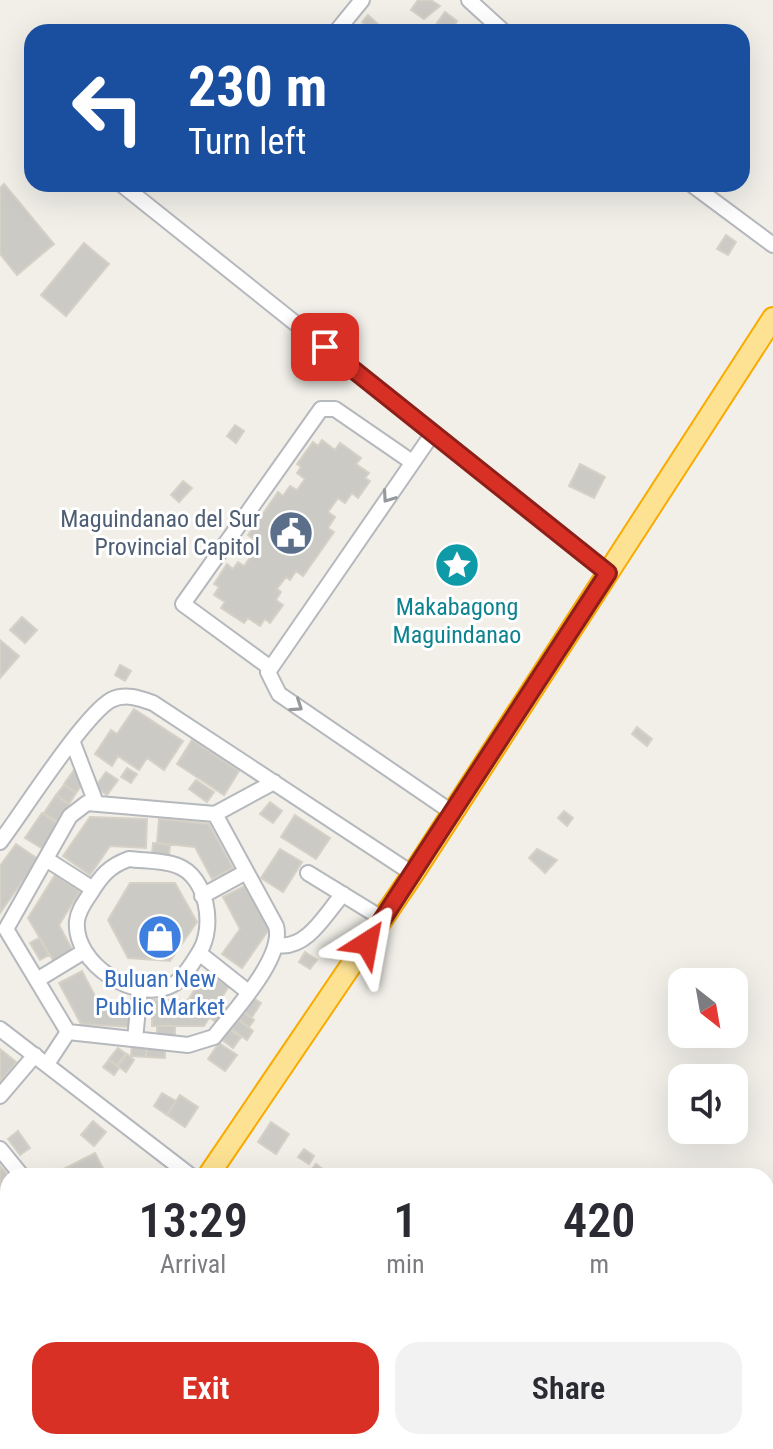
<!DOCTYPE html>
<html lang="en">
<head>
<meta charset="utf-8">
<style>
  :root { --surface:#fff; --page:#f2f2f3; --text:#2b2b33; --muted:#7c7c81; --accent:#d93025 }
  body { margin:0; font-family:"Roboto Condensed",sans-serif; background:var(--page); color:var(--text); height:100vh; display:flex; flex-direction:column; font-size:30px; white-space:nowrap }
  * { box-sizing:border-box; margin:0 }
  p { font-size:26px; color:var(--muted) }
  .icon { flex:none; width:44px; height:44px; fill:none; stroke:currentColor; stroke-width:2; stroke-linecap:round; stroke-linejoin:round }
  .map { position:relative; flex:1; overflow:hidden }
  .details { position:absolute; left:0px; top:1168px; width:774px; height:282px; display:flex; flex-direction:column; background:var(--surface); border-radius:24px 24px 0 0; box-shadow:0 8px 32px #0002 }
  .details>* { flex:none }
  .guide { position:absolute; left:24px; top:24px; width:726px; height:168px; border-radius:24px; box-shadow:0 8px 32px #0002; background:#1a4fa0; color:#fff; overflow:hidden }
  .needle { width:52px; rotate:149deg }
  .controls { position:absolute; left:668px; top:968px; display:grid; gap:16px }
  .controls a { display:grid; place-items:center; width:80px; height:80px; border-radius:16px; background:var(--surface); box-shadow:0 8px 32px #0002; font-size:40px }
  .pin { position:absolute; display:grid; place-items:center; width:68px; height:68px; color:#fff; margin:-34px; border-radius:16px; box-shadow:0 4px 12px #0006 }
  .me { position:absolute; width:88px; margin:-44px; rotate:34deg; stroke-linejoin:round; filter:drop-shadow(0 0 6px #0008) }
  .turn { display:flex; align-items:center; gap:28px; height:168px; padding:0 32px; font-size:36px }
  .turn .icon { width:104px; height:104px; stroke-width:2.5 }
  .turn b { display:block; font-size:56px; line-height:68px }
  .eta { display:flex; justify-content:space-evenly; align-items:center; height:136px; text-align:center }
  .eta b { font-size:48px; font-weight:600; line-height:56px }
  .cta { display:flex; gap:16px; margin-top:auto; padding:16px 32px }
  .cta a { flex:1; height:92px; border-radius:24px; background:var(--accent); color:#fff; font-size:32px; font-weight:600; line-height:92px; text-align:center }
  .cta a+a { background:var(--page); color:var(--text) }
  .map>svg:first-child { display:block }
  .building { fill:#cccac5; stroke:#d6d1c6; stroke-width:2 }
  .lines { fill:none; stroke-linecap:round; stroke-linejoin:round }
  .minor-casing { stroke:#b5b8bc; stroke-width:18 }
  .highway-casing { stroke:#f9ab00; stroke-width:24 }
  .minor { stroke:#fff; stroke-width:14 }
  .highway { stroke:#fde293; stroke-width:20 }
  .oneway { stroke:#979a9d }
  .route-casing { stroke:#8d1f18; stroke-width:20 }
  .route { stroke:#d93025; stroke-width:14 }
  .labels { text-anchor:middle; stroke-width:6; stroke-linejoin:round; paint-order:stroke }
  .service-label { font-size:24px; fill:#4e5e75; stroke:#fff; text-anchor:end }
  .culture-label { font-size:24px; fill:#0d838f; stroke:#fff }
  .shop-label { font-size:24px; fill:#366cbe; stroke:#fff }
</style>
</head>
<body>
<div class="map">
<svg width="773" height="1449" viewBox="0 0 773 1449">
  <rect width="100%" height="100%" fill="#f1efe8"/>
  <path class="building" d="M418,0h13l9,6 -16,13 -13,-9z
    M445,12l12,9 -7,11 -13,-9z
    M368,15l13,12 -8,4 -11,-9z
    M4,184l50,60 -37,31 -17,-21v-66z
    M726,235l10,7 -8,13 -11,-6z
    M84,243l25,21 -43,52 -25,-21z
    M235,425l9,6 -8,12 -9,-7z
    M322,440l13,10 5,-7 21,15 -5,6 13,9 -4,5 5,3 -12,17 -6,-5 -7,10 -7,-5 -10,14 7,5 -7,11 6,4 -31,44 -7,-5 -6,9 -4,-3 -9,12 4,3 -5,8 7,5 -13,18 -5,-4 -5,7 -12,-8 -4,5 -23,-15 4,-6 -11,-7 5,-8 -5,-3 13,-20 6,5 5,-7 6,4 10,-14 -7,-5 6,-8 -5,-4 30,-43 5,4 7,-10 7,4 8,-11 -8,-6 4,-6 -4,-3 16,-22 5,4z
    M580,464l25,13 -11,21 -25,-12z
    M183,481l9,7 -13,14 -8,-7z
    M22,617l15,13 -12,13 -15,-13z
    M0,640l19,16 -19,22z
    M120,665l11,6 -6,10 -10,-6z
    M134,709l49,32 -19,29 -17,-12 -8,12 -21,-14 -6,10 -17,-12 16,-24 6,4z
    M637,727l15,12 -5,7 -15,-12z
    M192,740l47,31 -15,24 -47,-31z
    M127,768l10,6 -6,9 -10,-6z
    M74,770l12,9 -10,14 -12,-9z
    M106,772l12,8 -11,15 -12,-8z
    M196,780l18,12 -7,10 -18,-13z
    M64,785l12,8 -7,11 -13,-9z
    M56,795l17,12 -12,17 -17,-11z
    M270,802l12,9 -9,12 -13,-9z
    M564,811l9,7 -6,8 -9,-8z
    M42,813l18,12 -17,24 -18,-11z
    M295,815l35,23 -14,21 -35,-22z
    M90,817l57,2 -1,29 -36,-2 -20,29 -27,-19z
    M159,819l50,5 24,44 -21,11 -17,-32 -38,-4z
    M153,843l17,2 -1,11 -17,-2z
    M16,844l22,15 -38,54v-47z
    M280,849l22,13 -19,30 -22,-14z
    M537,849l20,11 -12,13 -16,-15z
    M55,875l25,16 -21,34 14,26 -19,11 -26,-44z
    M130,883h45l22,39 -27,39 -42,-3 -20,-38z
    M246,885l24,43 -28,40 -20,-14 18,-25 -17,-32z
    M39,938l10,17 -9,5 -10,-17z
    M305,952l12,8 -7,9 -11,-7z
    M82,971l15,29 35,2 -1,25 -50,-3 -22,-41z
    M206,972l23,14 -25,40h-52v-26h36z
    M249,995l12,8 -9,14 -13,-8z
    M219,1003l7,4 -10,15 -6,-4z
    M241,1010l13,10 -5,7 -13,-10z
    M236,1018l17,13 -6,9 -18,-13z
    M157,1026h18v10h-18z
    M228,1029l13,8 -8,11 -12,-9z
    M132,1042l15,1 -1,14 -15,-1z
    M219,1043l18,12 -12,16 -17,-12z
    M147,1044l18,1v13l-19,-1z
    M118,1048l8,6 -9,11 -8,-6z
    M0,1049l16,13 -16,20z
    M127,1054l7,6 -8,12 -8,-6z
    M109,1060l10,8 -5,7 -11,-8z
    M703,1071l1,7h-18l-1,-5z
    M162,1093l14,8 -9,14 -13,-9z
    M180,1095l18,12 -13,20 -18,-12z
    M93,1121l13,11 -12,14 -13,-11z
    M271,1122l18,12 -13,20 -18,-12z
    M18,1131l12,17 -10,7 -12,-16z
    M304,1149l10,7 -5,8 -11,-7z
    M95,1153l12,23h-57z
    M316,1164l9,7 -4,5 -12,-3z
    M0,1166l9,10 -1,23 -3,-3 -4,3 7,9 -8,8z
    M192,1442h33l6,5 -32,2z
    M272,1442h28l-6,7h-28z"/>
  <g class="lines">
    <g class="minor-casing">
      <path id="minor" d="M469,0l35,32
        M336,32l26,-32
        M121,184l487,389
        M691,184l82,61
        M433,433l-165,239 11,22 174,119
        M269,667l-86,-63 138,-195h14l77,53
        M73,743l23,60
        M87,803l128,11 61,112c9,31 -43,86 -62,111l-26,8 -120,-13 -62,-103 64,-113z
        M215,814l59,-32
        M0,842c22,-29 84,-127 111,-142 14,-7 28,-2 42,3l260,171
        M46,859l47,30
        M129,859c15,2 35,1 49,7 29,11 37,60 22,85 -6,10 -16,27 -26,33 -37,21 -101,-20 -97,-63 1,-10 7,-18 13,-27 11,-18 19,-28 39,-35z
        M308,873l75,46
        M202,896l44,-24
        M278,945c29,5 48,-32 65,-51
        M199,953l48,38
        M37,980l46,-28
        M0,1029l191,147
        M135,1039l5,-50
        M47,1064l21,-32
        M0,1096l35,-41
        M0,1149l22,27
        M0,1280l8,8
        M306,1449l6,-7"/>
    </g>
    <g class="highway-casing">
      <path id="highway" d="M208,1176l205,-302 360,-556
        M25,1449l5,-7"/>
    </g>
    <use href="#minor" class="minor"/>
    <use href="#highway" class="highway"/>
  </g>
  <defs><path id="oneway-chevron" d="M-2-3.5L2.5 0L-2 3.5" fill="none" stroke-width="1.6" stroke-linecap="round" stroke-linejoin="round" transform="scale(2)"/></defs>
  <g class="oneway">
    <use href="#oneway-chevron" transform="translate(388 497) rotate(125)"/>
    <use href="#oneway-chevron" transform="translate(297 706) rotate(34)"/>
  </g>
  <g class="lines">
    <g class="route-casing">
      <path id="route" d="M325,347l283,226 -241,370"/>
    </g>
    <use href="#route" class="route"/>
  </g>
  <defs>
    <g id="civic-disc" transform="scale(2.3)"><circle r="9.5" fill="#5c6f8a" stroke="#fff"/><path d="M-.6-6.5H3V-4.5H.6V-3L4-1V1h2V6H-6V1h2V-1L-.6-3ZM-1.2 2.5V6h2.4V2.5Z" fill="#fff"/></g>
    <g id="sight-disc" transform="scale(2.3)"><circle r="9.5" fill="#0f9aa8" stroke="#fff"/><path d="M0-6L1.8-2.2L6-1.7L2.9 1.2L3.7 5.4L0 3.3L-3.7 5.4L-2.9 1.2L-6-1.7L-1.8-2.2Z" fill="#fff"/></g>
    <g id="shop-disc" transform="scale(2.3)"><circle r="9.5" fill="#3f7fe0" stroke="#fff"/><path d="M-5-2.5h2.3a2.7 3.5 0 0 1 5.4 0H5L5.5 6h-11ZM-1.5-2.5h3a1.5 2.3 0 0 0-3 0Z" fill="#fff"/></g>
  </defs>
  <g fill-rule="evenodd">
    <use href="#civic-disc" x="291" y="533"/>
    <use href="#sight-disc" x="457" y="565"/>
    <use href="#shop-disc" x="160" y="937"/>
  </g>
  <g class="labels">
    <g class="service-label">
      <text x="260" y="527">Maguindanao del Sur<tspan x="260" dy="28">Provincial Capitol</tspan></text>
    </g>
    <g class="culture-label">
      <text x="457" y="615">Makabagong<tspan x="457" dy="28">Maguindanao</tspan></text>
    </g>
    <g class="shop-label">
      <text x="160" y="987">Buluan New<tspan x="160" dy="28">Public Market</tspan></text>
    </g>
  </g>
</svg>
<div class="controls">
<a><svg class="needle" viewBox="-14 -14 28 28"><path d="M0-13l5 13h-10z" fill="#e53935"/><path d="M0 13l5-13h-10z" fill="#7c7c81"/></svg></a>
<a><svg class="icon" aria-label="sound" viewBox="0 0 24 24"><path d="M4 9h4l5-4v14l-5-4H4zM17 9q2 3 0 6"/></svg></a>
</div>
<div class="pin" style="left:325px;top:347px;background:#d93025"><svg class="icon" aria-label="arrive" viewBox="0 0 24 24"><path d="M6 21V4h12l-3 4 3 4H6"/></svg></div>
<svg class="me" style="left:367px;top:943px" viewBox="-20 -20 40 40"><path d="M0-17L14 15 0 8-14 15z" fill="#d93025" stroke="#fff" stroke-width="4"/></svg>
<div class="guide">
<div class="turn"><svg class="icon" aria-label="left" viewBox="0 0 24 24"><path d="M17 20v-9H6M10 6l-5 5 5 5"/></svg><div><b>230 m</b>Turn left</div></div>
</div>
<section class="details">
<div class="eta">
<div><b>13:29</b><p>Arrival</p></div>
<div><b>1</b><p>min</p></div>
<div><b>420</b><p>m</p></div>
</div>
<div class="cta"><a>Exit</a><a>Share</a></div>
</section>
</div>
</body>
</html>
